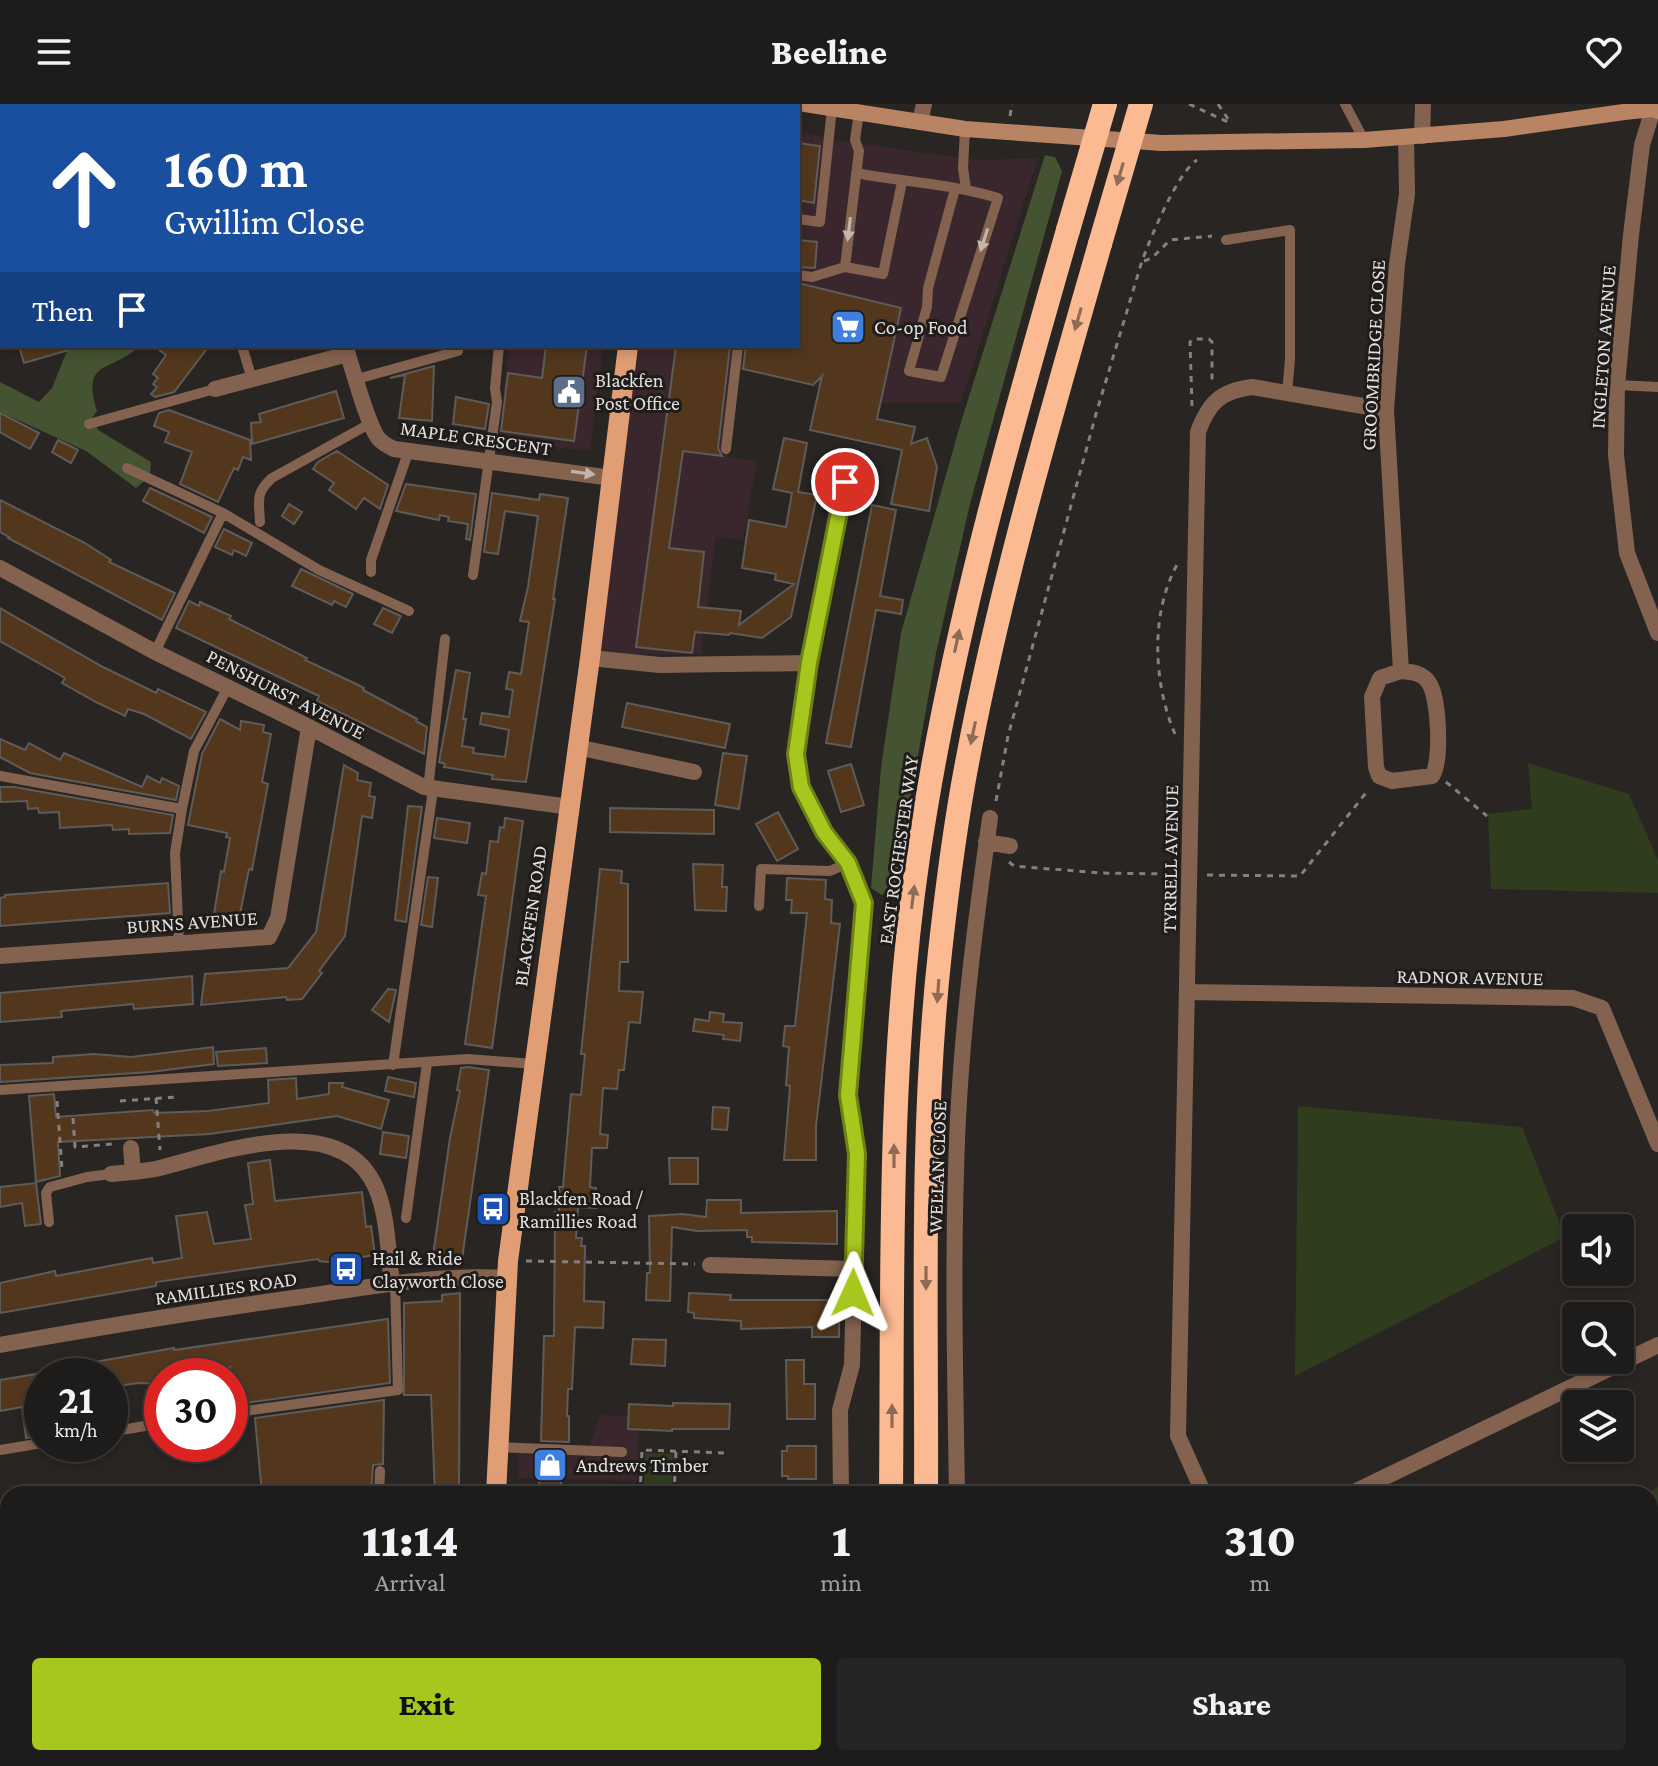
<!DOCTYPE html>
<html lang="en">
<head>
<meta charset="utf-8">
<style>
  :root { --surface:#1e1c1a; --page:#262523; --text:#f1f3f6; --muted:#a1a1a2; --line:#3c3a39; --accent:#a7c71e }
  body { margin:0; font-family:"Crimson Pro",serif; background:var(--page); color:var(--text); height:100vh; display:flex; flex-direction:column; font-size:30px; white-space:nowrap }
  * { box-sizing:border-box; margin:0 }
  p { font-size:26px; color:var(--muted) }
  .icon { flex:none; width:44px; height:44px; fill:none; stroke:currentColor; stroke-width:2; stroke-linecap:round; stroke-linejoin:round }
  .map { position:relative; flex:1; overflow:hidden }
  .side { position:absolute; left:0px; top:1382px; width:1658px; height:280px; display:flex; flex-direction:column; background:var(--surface); border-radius:24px 24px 0 0; box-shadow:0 4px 12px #0003,0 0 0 2px var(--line) }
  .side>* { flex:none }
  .hud { position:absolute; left:0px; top:0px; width:800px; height:244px; box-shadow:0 4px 12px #0003,0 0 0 2px var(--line); background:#1a4fa0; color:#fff; overflow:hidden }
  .fabs { position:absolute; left:1562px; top:1110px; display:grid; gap:16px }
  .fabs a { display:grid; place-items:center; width:72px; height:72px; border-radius:8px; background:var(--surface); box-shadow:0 4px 12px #0003,0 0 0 2px var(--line); font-size:40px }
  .speed { position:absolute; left:24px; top:1254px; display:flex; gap:16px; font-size:40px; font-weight:700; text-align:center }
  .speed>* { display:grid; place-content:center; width:104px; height:104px; border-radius:50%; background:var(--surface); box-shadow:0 4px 12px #0003,0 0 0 2px var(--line); line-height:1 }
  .speed small { font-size:20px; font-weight:400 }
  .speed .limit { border:12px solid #d22; background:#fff; color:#111 }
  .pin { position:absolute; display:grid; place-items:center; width:68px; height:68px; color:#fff; margin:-34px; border:4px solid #fff; border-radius:50%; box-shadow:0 2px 8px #0007 }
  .me { position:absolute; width:88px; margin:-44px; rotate:1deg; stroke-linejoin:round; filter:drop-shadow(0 0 6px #0008) }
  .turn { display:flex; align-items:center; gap:28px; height:168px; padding:0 32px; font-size:36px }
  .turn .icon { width:104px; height:104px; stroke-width:2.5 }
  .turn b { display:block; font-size:56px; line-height:68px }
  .then { display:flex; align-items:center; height:76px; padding:0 32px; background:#0003; gap:16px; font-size:30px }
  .eta { display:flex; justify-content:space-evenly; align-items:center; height:136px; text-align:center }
  .eta b { font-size:48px; font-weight:800; line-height:56px }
  .button { display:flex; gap:16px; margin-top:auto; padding:16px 32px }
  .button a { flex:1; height:92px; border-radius:8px; background:var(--accent); color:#111; font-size:32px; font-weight:800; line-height:92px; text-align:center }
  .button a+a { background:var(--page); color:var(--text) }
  header { display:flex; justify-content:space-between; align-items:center; height:104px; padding:0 32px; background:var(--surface); font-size:36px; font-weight:800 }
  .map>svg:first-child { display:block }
  .commercial { fill:#3a272d }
  .green { fill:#2f3c1e }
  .forest { fill:#445331 }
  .building { fill:#52371d; stroke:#5e5b58; stroke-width:2 }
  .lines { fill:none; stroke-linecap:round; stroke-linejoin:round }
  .path { stroke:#83817f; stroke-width:3; stroke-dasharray:6 6; stroke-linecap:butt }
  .lane { stroke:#83624f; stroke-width:10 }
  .street { stroke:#83624f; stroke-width:16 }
  .secondary { stroke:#b88464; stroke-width:16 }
  .primary { stroke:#e19e75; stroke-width:20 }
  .highway { stroke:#fcba93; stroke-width:24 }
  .highway-bridge { stroke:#fcba93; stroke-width:24 }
  .oneway { fill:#8e6b56 }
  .oneway2 { fill:#c1b5ad }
  .route-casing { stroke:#6d8114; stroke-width:20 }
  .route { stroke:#a7c71e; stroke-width:14 }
  .labels { text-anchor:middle; stroke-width:6; stroke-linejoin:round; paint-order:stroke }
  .poi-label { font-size:20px; fill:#e3e1df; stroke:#1f1c1a; text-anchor:start }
  .street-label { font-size:20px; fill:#e3e1df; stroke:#1f1c1a }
</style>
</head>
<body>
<header><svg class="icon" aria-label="menu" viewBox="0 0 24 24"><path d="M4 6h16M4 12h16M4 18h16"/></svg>Beeline<svg class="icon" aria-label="heart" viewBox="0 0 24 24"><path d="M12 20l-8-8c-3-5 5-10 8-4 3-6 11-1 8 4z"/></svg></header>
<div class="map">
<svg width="1658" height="1662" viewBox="0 0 1658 1662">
  <rect width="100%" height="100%" fill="#282523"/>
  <path class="commercial" d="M798,27l37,9 140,20 63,-2 -77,245h-76l-145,-34 -12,88 29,4 -14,79 -27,-3 -15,117 -102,1 39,-309h160z
    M509,242h94l-13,105 -92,-10z
    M600,1311l39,1 -2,65 -119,-3 1,-35 70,3z"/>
  <path class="green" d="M1528,659l101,31 29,66v33l-167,-4 -3,-75 44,-5z
    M1298,1002l224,21 43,110 -270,139z
    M645,1349l28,1 -2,40h-27z
    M1658,1383v279h-559l16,-8h535v-264h-5z"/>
  <path class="forest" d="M1045,51l10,2 7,14 -92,333 -34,149 -41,233 -13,9 -11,-7 10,-121 20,-134 60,-211z
    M69,242h67v3c-26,23 -55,11 -39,62l-5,7 6,12 53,32 -1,14 -14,12 -50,-37 -86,-39v-30l39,20 13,-14z"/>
  <path class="building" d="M798,39l22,3 -6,57 -16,-3z
    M798,136l19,2 -2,26 -17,-1z
    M798,179l103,25 -24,111 38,8 -4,17 16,-6 10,29 -8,44 -38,-7 11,-54 -92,-20 12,-54 -9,9 -70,-16 3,-23h52z
    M19,242h50v4l-45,13z
    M154,242h55l-35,46 -19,5 -4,-3 6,-7 -4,-3 5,-6 -5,-4 13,-19z
    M546,242h41l-13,95 -73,-10 7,-58 34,5z
    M676,242h54l-12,102 4,8 -39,-5 -14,97 35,4 -6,55 43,4 -2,14 55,-41 -19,-4 1,-6 -34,-6 7,-48 37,7 6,-34 -19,-4 11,-51 23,5 -9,49 19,3 -26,122 -29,21 -32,-5 -1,2 -34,-3 -3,21 -56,-6z
    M434,262l-2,55 -33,-3 6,-43 -15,3z
    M336,287l8,27 -92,26 -1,-21 10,-1 -2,-8z
    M456,293l33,7 -4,25 -32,-5z
    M169,306l81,30 1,20 -8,-3 -5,13 -4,-2 -16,34 -38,-18 12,-32 -27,-10 4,-10 -15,-6 5,-13z
    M0,309l39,20 -9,16 -30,-17z
    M58,336l20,10 -7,13 -19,-11z
    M337,347l51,34 -8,24 -16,-11 -8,11 -27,-19 5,-7 -21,-14 5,-7z
    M406,380l70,10 -6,46 -4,-1 2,-15 -20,-3 1,-4 -9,-2 -1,5 -43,-9z
    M150,384l62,29 -8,16 -61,-32z
    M492,389l47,7 1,-6 28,4 -15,101h2l-29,183 -34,-3 1,-4 -49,-8 1,-3 -6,-2 17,-92 14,3 -7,46h3l-4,27 12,2 -1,5 32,4 4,-27 -29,-6 2,-11 27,4 4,-27 -7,-1 3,-17 12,2 8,-52 -9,-1 8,-34 10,-71 -33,-5 -7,43 -14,-2z
    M0,396l85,43 26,17 -2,2 66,31 -13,27 -154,-82 1,-1 -9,-5z
    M289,400l13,8 -8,12 -12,-8z
    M872,401l24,5 -16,86 23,4 -2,14 -25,-4 -25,137 -25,-4z
    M224,425l28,14 -6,13 -12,-6 -2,5 -17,-8z
    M301,465l52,25 -7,13 -12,-6 -2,4 -40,-19z
    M189,497l10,5 1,-4 31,14 -2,3 78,39 -2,2 49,23 10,5 -1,2 54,29 -1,2 11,6 -3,27 -107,-53 2,-5 -143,-68z
    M0,504l103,59 53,26 2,-4 48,23 -15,27 -47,-25 -16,-5 -3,7 -29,-14 -34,-19 3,-5 -65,-37z
    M383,504l18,8 -9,17 -18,-9z
    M627,599l103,21 -5,24 -103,-21z
    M220,615l20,11 1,-9 23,4 -1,7 8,2 -9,48 6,2 -16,86 -3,-1 -11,55 -25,-4 8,-49 3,1 6,-34 -4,-1 1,-4 -39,-8 14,-71z
    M0,635l25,11 4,-7 31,17 4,-7 78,34 5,-11 13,7 2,-5 17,8 -3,14 -146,-27 -30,-16z
    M723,649l24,3 -8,53 -24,-4z
    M851,660l13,41 -23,7 -13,-41z
    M344,661l14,8 -1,7 14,3 -2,13 6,1 -3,21 -10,-2 -17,120 -26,35 3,2 -20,26 -15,1 -1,-3 -85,8 4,-31 83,-6 28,-36z
    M0,683h14l159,28 -3,18 -41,1v-5l-16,1 -1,-5 -52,3 -1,-16 -20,1 -1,-5 -10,1 -1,-8 -26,1z
    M408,702l14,1 -16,115 -11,-2z
    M610,704l104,2v24l-104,-2z
    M778,708l20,37 -21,12 -21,-37z
    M437,714l33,5 -3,20 -33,-5z
    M505,714l18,3 -31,227 -27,-4 21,-148 -8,-1 4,-22 4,1 4,-33 8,1 2,-15 4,1z
    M693,760l30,1 -1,22h5l-1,24 -31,-1z
    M600,765l22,2 -1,12 7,1v78h-8l-1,29 24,1 -3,31 -11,-1 -5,48h-5l-2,19 -14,-1 -3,46 8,1 -1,13h-15l-2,39 6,1v20l-18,-1 -2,31h6l-1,8h4l-1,55 20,1 -1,26 -28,-1 -3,62h-4l-1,27h2v26l-28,-1 3,-105h10l1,-124h4v-25h4l8,-93 10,1 4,-41h-4z
    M428,773l10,1 -6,49 -11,-2z
    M787,774l39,2 -1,19 7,1 -1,23 9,1 -24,202v34h-32l6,-74 -4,-1 3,-38 -6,-1 2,-20h10l12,-113h-16l1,-13h-6z
    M168,779l2,30 -170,13v-28l5,-1v-2z
    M192,872l1,28 -59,5 -1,-5 -30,3 -42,4 1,6 -62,5v-29z
    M388,885l8,1 -7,32 -17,-12z
    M710,908l14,2 -1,8 19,1 -2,18 -17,-2 1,-4 -31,-4 2,-12 14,2z
    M213,943l1,17 -64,8 -150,10v-17l53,-2v-6l41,-3 37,3z
    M266,944l1,15 -49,3 -2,-14z
    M468,963l21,3 -27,189 -29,-4 17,-117 10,-47 -3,-1 4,-22z
    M388,973l28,6 -2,14 -29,-6z
    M296,974l1,21 32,-5v-11h14l-1,4 47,13 -8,29 -44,-13 -128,18 -151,8 2,34 -24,6 -7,-86 25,-2 2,23 97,-7 1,3 54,-2 61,-8 -1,-23z
    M713,1003l16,1 -2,22 -15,-1z
    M383,1028l26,4 -3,22 -26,-4z
    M669,1054h29v26h-28z
    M270,1056l5,41 87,-9 4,35 5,-1 4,29 -47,7 -9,-1 -1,-2 -162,23v4l-156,27v-30l55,-12 1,5 96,-18 1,5 29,-5 -6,-42 31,-4 7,32 37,-5 -6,-34 8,-1 -5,-41z
    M36,1079l5,41 -16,2 -3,-23 -22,4v-20z
    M707,1096h34v13l96,-2v33l-85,-2v-5h-5v-7l-50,1 -25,-4 -2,74 -24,-1 1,-27h3l-1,-57 34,-2 23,3z
    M460,1189l-1,201h-24l-4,-99h-27v-92l38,-2v-6z
    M689,1189l42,2 -1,5h109v37h-27v-10l-71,2v-8l-47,-3v-5l-6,-1z
    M388,1215l2,64 -160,22v-38l-31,4 1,5h-38v8l-24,-1 -20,3 -1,-6 -7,2v-6h-25l-2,-12 91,-16v2z
    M633,1235l33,1 -1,26 -34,-2z
    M786,1256h18v24h11v35h-28z
    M42,1269v62l-16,3 -4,-31 -22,4v-31z
    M384,1296l-1,64 -10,1 -2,29h-109l-7,-76z
    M673,1299l57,1 -1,25h-57v2l-44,-2 1,-25 44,2z
    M787,1342h29v33h-28v-3h-6v-25h5z
    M540,1353l21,1v36h-22z"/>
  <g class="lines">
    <path class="path" d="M1189,0l41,19
      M1218,0l10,15
      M139,2l7,-2
      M395,2l14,-2
      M1010,12l2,-12
      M0,41h2
      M0,103l2,-1
      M1144,157l8,-3 18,-18 42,-4
      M1192,302l-2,-64 3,-3h16l3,3v39
      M1175,630c-22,-51 -25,-122 3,-171
      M1446,678l41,34
      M996,697l12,-65 88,-322 46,-153c9,-24 35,-88 55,-101
      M1009,758l5,4 86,7 72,1
      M1207,771l93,1 69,-87
      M156,994l4,52
      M57,997l5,68
      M120,997l56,-4
      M73,1014l2,29 38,-3
      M526,1157l169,3
      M640,1390l2,-44 85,3
      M674,1390l2,-43"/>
    <path class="lane" d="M9,0l1,2
      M1345,0l19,36
      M522,2v-2
      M859,8l-4,28 4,11 -14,116 38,7 19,-92
      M965,25l-2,39 3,21
      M856,69c47,9 96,11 142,25l-57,179 -32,-6 18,-64 1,-19 27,-99
      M798,115l22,3 12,-114
      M1226,136l64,-10v129l-3,34
      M798,171l14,2 33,-10
      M0,190l2,8
      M0,224l2,-1
      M242,242l10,33
      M357,275l101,-28
      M1617,281l41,2
      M89,320l126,-35
      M726,345l12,-103
      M127,364l96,45 96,57 90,41
      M260,418c-1,-21 -5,-29 12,-44l99,-55
      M371,468v-12l38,-110
      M473,471l24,-173 -2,-14 4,-42
      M155,548l68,-139
      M0,672l182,33
      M428,685l17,-150
      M759,802l2,-37 69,2 18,-8
      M179,840l-4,-91 7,-44 12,-58 34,-64
      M393,961l40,-275
      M0,986l468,-31 65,5
      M406,1114l21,-155
      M49,1118l-3,-29 4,-6 37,-10 24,-3
      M230,1309l168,-23 -3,-107
      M110,1328l52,-9
      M498,1343l124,5
      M0,1346l42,-7
      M379,1390l1,-23
      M114,1654l10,8"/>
    <path class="street" d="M262,0l1,2
      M1653,5l-11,36 -11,90 -14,150 -1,70 11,98 31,80
      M920,18l4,-18
      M1422,32l1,-32
      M345,242c8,22 21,75 33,92 5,6 10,8 16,11l218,29
      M215,285l133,-35
      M828,358l37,7
      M0,464l155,84 154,75 115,60 146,20
      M590,554l70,7 149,-2
      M1401,567l-15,-261 11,-146 10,-70 -1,-57
      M1401,567c11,1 22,2 28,12 10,15 13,79 3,93l-40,5 -13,-5 -3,-9 -4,-70 8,-19z
      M577,643l117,25
      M986,738l24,4
      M0,852l269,-19 9,-19 31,-191
      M1188,888l385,6 29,10 56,136
      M131,1044l2,24
      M111,1070c16,-2 33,-2 49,-6 61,-16 182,-60 216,20 12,28 12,65 16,96
      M710,1161l143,4
      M0,1241c100,-18 200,-34 301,-48 68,-10 136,-23 205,-19
      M841,1390l-1,-84 12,-45 5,-211 -9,-59 16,-192 -16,-40 -24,-31 -23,-45 -5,-33 13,-91 39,-197
      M957,1390c-2,-125 -5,-250 1,-375 5,-101 18,-201 32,-301
      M1204,1390l-26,-58 20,-1004c11,-30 23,-41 54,-45l134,23
      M1350,1390l308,-149
      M834,1662l1,-8
      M951,1662v-8"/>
    <path class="secondary" d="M805,0l160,25 197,14 202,-3 140,-11 120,-17 29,-3 5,2
      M246,2l8,-2
      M0,72h2"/>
    <path class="primary" d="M654,2v-2
      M496,1390l12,-233 82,-603 38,-312
      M468,1662l3,-8"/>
    <path class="highway" d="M891,1390c2,-212 -4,-427 27,-637 32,-216 90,-419 150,-627
      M926,1390c1,-181 -6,-362 14,-542 7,-63 15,-127 27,-189 33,-176 84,-348 133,-519
      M880,1662l1,-8
      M915,1662l1,-8"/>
    <path class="highway-bridge" d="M1068,126l37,-126
      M1100,140l41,-140"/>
  </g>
  <defs><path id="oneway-solid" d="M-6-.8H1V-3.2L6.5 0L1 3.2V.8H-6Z" transform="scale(2)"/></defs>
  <g class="oneway">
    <use href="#oneway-solid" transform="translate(1120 70) rotate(106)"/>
    <use href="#oneway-solid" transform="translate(1078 215) rotate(106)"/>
    <use href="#oneway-solid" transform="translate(957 537) rotate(-78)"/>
    <use href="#oneway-solid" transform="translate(973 629) rotate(102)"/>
    <use href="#oneway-solid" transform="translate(913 793) rotate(-83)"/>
    <use href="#oneway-solid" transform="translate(938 887) rotate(94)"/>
    <use href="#oneway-solid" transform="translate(894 1052) rotate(-90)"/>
    <use href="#oneway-solid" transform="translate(926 1174) rotate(90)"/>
    <use href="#oneway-solid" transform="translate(892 1312) rotate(-90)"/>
  </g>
  <g class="oneway2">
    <use href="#oneway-solid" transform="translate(849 125) rotate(97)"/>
    <use href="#oneway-solid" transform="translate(984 136) rotate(108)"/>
    <use href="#oneway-solid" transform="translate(583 369) rotate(8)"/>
  </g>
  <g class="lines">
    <g class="route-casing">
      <path id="route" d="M845,378l-36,181 -13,91 5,33 23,45 24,31 16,40 -16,192 9,59 -4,139"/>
    </g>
    <use href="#route" class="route"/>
  </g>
  <defs>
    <g id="supermarket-square" transform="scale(1.8)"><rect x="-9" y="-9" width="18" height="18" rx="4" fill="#3f7fe0" stroke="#1f1c1a"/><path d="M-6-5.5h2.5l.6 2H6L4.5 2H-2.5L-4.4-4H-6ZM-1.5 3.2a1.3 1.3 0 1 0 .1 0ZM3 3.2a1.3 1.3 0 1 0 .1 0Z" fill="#fff"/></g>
    <g id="civic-square" transform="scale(1.8)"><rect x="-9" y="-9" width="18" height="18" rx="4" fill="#5c6f8a" stroke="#1f1c1a"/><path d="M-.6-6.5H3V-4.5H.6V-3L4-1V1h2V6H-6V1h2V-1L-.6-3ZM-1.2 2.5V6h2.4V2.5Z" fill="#fff"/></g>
    <g id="bus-square" transform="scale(1.8)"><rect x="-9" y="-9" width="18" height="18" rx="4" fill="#1a4fb4" stroke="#1f1c1a"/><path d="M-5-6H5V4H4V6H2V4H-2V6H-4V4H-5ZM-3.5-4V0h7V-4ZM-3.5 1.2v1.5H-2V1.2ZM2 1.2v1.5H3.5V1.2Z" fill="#fff"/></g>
    <g id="shop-square" transform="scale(1.8)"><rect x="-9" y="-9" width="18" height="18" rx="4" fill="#3f7fe0" stroke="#1f1c1a"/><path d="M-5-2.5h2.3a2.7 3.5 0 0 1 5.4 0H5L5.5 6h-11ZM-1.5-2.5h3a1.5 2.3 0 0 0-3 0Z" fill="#fff"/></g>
  </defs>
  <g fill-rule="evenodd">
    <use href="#supermarket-square" x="848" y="223"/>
    <use href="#civic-square" x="569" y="288"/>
    <use href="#bus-square" x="493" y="1105"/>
    <use href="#bus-square" x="346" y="1165"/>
    <use href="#shop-square" x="550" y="1361"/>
  </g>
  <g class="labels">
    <g class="poi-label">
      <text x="874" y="230">Co-op Food</text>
      <text x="595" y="283">Blackfen<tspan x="595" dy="23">Post Office</tspan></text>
      <text x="519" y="1101">Blackfen Road /<tspan x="519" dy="23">Ramillies Road</tspan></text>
      <text x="372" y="1161">Hail &amp; Ride<tspan x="372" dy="23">Clayworth Close</tspan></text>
      <text x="576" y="1368">Andrews Timber</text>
    </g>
    <g class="street-label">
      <text transform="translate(1603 243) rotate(-86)" y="7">INGLETON AVENUE</text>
      <text transform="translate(1373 251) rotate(-87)" y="7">GROOMBRIDGE CLOSE</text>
      <text transform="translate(476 334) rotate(8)" y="7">MAPLE CRESCENT</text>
      <text transform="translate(286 590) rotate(27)" y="7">PENSHURST AVENUE</text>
      <text transform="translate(898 746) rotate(-82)" y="7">EAST ROCHESTER WAY</text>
      <text transform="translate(1170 755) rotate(-89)" y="7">TYRRELL AVENUE</text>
      <text transform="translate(530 812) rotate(-82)" y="7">BLACKFEN ROAD</text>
      <text transform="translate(192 818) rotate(-4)" y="7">BURNS AVENUE</text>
      <text transform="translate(1470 873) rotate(1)" y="7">RADNOR AVENUE</text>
      <text transform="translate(937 1063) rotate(-88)" y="7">WELLAN CLOSE</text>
      <text transform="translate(226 1184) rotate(-8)" y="7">RAMILLIES ROAD</text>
    </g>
  </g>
</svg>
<div class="fabs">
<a><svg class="icon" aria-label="sound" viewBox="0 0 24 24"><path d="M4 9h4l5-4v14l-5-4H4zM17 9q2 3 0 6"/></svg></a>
<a><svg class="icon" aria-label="search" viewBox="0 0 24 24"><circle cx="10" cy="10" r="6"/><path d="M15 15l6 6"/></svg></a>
<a><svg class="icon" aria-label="layers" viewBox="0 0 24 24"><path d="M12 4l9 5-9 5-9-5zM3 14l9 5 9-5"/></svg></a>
</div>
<div class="speed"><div>21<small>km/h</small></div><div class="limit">30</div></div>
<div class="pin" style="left:845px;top:378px;background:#d93025"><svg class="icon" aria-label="arrive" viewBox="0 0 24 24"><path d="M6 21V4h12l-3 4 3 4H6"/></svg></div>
<svg class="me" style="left:853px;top:1189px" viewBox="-20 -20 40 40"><path d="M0-17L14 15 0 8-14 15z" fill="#a7c71e" stroke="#fff" stroke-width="4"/></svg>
<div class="hud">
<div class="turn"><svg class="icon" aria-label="ahead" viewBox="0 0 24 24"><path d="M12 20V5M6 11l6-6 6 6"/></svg><div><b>160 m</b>Gwillim Close</div></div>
<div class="then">Then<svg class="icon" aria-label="arrive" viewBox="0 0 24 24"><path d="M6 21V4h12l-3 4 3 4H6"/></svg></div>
</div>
<section class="side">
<div class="eta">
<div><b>11:14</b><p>Arrival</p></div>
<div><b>1</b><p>min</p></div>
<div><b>310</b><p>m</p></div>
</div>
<div class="button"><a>Exit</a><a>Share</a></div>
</section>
</div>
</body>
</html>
